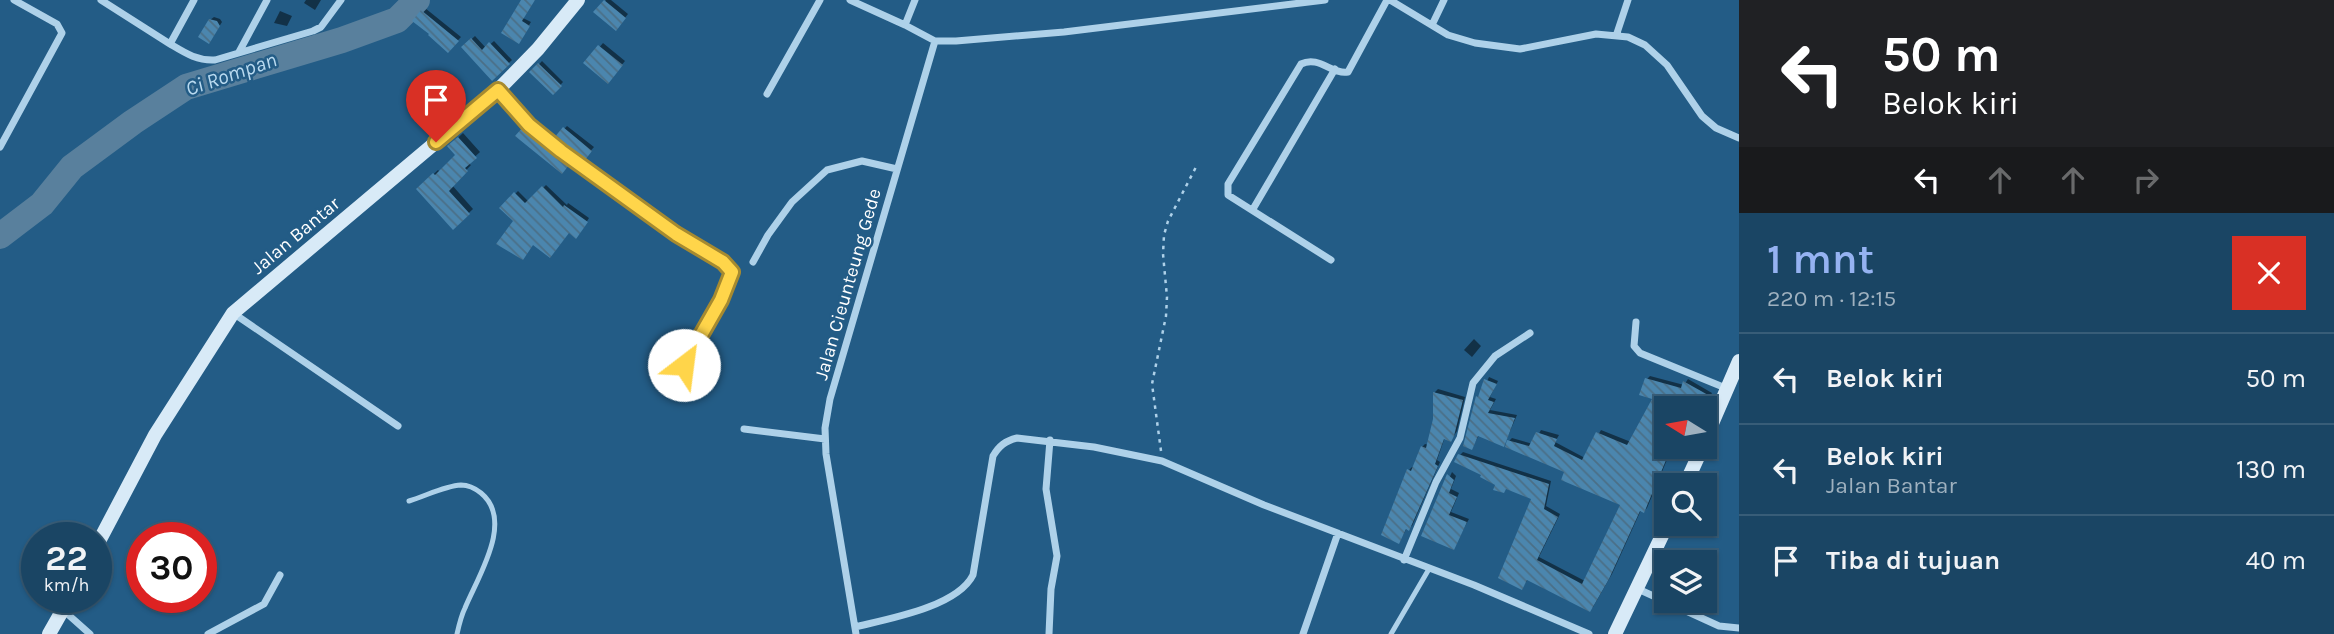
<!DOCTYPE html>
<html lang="id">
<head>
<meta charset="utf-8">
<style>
  :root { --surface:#1a4564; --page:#234c6a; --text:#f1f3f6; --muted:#9fb1bf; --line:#385d78; --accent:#95b2f1 }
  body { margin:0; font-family:Karla,sans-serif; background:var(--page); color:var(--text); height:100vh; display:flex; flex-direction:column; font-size:26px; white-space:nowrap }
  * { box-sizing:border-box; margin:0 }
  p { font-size:23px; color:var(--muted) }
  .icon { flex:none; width:38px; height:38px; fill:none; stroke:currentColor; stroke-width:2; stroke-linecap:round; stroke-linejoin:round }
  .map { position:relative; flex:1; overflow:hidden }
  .side { display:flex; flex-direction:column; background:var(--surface); width:595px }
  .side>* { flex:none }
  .banner { background:#202124; color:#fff; overflow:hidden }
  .needle { width:46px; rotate:281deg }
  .controls { position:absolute; left:1654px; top:396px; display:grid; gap:14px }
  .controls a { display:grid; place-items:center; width:63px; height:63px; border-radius:0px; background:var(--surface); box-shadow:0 2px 5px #0004,0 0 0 2px var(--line); font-size:35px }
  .speed { position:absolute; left:21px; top:522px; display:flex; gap:14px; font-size:35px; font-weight:700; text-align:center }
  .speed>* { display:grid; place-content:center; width:91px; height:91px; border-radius:50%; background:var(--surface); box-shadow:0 2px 5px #0004,0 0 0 2px var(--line); line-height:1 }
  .speed small { font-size:18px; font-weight:400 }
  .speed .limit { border:10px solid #d22; background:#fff; color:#111 }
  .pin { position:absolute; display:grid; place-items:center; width:60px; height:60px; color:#fff; margin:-72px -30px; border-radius:50% 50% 50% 0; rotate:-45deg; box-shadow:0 0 7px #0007 }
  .pin .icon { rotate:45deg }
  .me { position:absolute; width:77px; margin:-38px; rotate:30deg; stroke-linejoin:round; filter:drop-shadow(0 0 5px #0008) }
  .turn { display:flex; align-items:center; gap:24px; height:147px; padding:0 28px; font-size:32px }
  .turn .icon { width:91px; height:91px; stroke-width:2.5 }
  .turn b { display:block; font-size:49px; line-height:60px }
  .lanes { display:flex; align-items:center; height:66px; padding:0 28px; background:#0003; justify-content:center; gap:35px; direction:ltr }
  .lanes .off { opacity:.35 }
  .round { display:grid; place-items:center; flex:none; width:74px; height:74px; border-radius:0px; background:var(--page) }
  .headline { display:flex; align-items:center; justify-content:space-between; height:119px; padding:0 28px }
  h1 { font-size:42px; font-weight:600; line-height:52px; color:var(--accent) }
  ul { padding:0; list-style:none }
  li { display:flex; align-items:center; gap:21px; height:91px; padding:0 28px; border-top:2px solid var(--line) }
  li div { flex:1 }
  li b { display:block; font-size:26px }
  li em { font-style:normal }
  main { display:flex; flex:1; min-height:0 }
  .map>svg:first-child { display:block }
  .shadow { fill:#0007 }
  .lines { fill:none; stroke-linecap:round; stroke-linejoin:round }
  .river { stroke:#59809d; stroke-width:26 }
  .building { fill:url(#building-back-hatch) }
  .path { stroke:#aed1e9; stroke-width:2.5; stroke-dasharray:3.5 5; stroke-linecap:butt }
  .lane { stroke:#aed1e9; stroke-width:5 }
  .street { stroke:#aed1e9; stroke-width:7 }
  .secondary { stroke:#d8eaf7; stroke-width:14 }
  .route-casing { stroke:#a68a30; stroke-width:18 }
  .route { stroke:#ffd54a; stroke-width:12 }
  .labels { text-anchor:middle; stroke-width:5; stroke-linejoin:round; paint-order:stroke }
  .street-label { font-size:19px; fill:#fff; stroke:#235c86 }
  .water-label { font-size:21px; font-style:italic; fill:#b9daf0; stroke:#235c86 }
</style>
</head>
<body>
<main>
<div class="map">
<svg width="1739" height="634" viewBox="0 0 1739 634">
  <defs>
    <pattern id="building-back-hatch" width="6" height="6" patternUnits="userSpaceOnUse" patternTransform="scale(1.75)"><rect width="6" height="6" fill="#4b86ae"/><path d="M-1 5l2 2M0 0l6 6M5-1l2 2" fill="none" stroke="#4b6f87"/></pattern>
  </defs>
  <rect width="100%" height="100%" fill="#235c86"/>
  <path class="shadow" d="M306,0h15l-6,10 -11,-7z
    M523,0h11l-11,18 8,4 -12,19z
    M606,0h5l17,14 -12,15 -20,-17z
    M425,8l36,29 -13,14 -26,-40z
    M280,11l12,5 -5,10 -13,-3z
    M214,17l6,2 2,3 -10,16 -2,-18z
    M475,36l11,12 8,-7 18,19 -20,19 -29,-32z
    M603,43l22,18 -14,17 -25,-15z
    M542,61l21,21 -10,11 -21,-21z
    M529,123l44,36 -6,8 -43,-39z
    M567,126l27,21 -7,8 -23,-26z
    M463,133l17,19 -12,11 3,2 -19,20 21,24 -20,19 -35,-39 20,-19 2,2 18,-17 -9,-9z
    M546,185l21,20 1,-2 21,15 -10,16 -64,-13 -13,-14 16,-16 11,11z
    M1474,339l7,7 -9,11 -8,-7z
    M1650,376l34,9 4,-6 24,14 -8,15h-38v38h4l1,4 -24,58 -3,3 -3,-1 -29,64 -19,33 -3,3 -62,-31 -6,9 12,-90 -37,-14 -37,-29 3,-3 88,29 -5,25 14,8 -21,43 46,24 37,-77 -55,-33 -58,-30 3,-3 21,6 8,-14 18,5 -4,7 30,16 16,-28 30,12 23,-44 -7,-19z
    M1489,377l9,4 -8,16 6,2 -6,11 27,5 -13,30 -25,-10 -7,13 9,-54z
    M1438,389l27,8 -8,34 -6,9 -6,-3 -8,23 3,2 -28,64 -5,2 -8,14 10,-72 3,-3 2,1 8,-21 3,-3 4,1 6,-26v-27z
    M1452,472l4,4 -5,13 8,4 -8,19 18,7 -16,29 -30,-13z"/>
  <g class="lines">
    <path class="river" d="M0,236l42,-32 30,-37 61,-45 53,-35 156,-47 55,-20 20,-20"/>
  </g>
  <path class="building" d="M521,0h14l-13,21 8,5 -11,18 -18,-11z
    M604,0l22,18 -10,13 -23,-19z
    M421,10l38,31 -11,12 -20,-18 1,-1 -17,-13z
    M209,19l8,2 3,5 -11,18 -11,-7z
    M471,38l11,12 7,-8 21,22 -18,17 -31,-34z
    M598,45l25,20 -15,19 -25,-21z
    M538,63l24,23 -9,9 -24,-23z
    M523,127l46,38 -7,9 -47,-38z
    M563,127l29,24 -7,9 -31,-22z
    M458,137l19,21 -12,10 3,3 -19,20 21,23 -17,16 -37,-41 17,-16 2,2 20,-20 -8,-9z
    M542,186l21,21 1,-2 24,17 -12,17 -7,-6 -19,25 -17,-13 -10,15 -27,-16 17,-23 -14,-13 15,-16 11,11z
    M1645,378l36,10 2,-7 27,15 -6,12h-38v44l3,1 -25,60 -4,-2 -31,68 -19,33 -63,-32 -5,10 -24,-12 33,-79 -25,-10 -2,4 -11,-3 2,-5 -15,-8 1,-2 -27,-13 4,-8 91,30 -5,25 14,8 -21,43 45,24 38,-79 -59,-25 3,-8 -59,-25 2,-7 22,6 7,-14 21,7 -3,7 28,14 14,-28 31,13 25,-46 -13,-4z
    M1484,379l13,5 -9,16 6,2 -6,11 27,5 -11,29 -26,-11 -6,14 -9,-4 13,-50 2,1z
    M1433,392l30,8 -9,36 -3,6 -7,-3 -9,25 3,2 -29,65 -3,-2 -7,15 -18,-9 26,-66 4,2 10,-25 5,2 7,-29z
    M1447,474l7,6 -5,13 8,4 -8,18 18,7 -13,28 -33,-14z"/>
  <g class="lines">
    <path class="path" d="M1161,451l-9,-67 14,-68 1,-19 -4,-43 1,-19 4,-14 28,-54"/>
    <path class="lane" d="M409,501c17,-5 35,-15 52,-16 7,0 15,4 20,8 34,28 -4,85 -16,115 -4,8 -6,17 -8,26
      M1391,634l38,-65"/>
    <path class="street" d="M101,0l69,44 24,-44
      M850,0l55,25 30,16h21l108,-9 261,-32
      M1390,0l58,35 27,8 45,6 76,-15 32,3 17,8 22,20 35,51 14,12 23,10
      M905,25l10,-25
      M1432,25l12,-25
      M1616,36l12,-36
      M170,44c15,9 27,17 45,16l98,-29 8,-4 20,-27
      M239,52l28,-52
      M498,91l31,34 32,26 115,83 53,33 3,6 -11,27 -37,65
      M767,94l53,-94
      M0,147l62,-114 -5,-9 -43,-24
      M1253,209l82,-140
      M1331,260l-103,-65v-11l73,-120c18,-9 31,11 47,8l39,-72
      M753,262l15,-27 24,-33 35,-32 35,-9 35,8
      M233,313l165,113
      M1636,322l-2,24 6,7 88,36
      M744,429l81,10
      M1404,560l32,-78 24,-44 13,-55 22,-27 35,-23
      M1638,589l81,37 20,2
      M63,610l27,24
      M855,627c33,-8 102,-20 118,-52l20,-119c6,-10 12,-15 24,-18l77,9 68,14 102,44 210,80 115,49
      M208,634l56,-30 16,-29
      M856,634l-30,-180 -1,-26 5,-29 105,-358
      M1049,634l2,-45 6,-33 -11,-67 4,-49
      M1303,634l35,-101"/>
    <path class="secondary" d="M1704,442l35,-81
      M1685,485l18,-39
      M96,547l59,-112 78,-122 265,-223 40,-41 40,-49
      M49,634l21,-37
      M1615,634l53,-111"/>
  </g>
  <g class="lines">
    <g class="route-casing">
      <path id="route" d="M436,142l62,-52 31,35 32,26 115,83 47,28 9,10 -11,28 -37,65"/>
    </g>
    <use href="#route" class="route"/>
  </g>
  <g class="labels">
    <g class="street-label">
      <text transform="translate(295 235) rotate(-40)" y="7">Jalan Bantar</text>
      <text transform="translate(847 284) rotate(-74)" y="7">Jalan Cieunteung Gede</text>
    </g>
    <g class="water-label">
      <text transform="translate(231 74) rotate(-19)" y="7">Ci Rompan</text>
    </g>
  </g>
</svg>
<div class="controls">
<a><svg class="needle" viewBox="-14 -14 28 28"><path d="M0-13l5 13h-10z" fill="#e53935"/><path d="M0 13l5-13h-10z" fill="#9fb1bf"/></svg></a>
<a><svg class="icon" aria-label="search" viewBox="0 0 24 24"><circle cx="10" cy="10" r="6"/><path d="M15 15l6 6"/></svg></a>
<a><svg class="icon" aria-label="layers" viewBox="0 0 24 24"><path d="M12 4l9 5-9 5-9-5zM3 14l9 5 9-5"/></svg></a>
</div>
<div class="speed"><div>22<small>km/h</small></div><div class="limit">30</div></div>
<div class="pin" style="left:436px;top:142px;background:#d93025"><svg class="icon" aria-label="arrive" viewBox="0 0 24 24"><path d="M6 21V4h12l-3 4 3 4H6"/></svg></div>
<svg class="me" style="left:684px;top:365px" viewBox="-20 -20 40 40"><circle r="19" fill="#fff"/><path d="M0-13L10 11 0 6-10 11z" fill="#ffd54a"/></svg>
</div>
<section class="side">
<div class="banner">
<div class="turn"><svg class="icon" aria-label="left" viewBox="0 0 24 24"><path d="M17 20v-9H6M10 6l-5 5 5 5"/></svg><div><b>50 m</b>Belok kiri</div></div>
<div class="lanes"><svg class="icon" aria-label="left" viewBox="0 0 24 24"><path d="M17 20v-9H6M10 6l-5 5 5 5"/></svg><svg class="icon off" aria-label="ahead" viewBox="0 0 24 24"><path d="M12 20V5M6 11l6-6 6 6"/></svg><svg class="icon off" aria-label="ahead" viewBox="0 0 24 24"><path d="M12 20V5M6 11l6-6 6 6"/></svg><svg class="icon off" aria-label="right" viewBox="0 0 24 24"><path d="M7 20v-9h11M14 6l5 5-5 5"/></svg></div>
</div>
<div class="headline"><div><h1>1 mnt</h1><p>220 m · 12:15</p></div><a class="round" style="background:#d93025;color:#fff"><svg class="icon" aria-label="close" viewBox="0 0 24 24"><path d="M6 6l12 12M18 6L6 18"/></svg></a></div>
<ul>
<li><svg class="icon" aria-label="left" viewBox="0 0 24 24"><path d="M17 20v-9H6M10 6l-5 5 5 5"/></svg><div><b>Belok kiri</b></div><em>50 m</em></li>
<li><svg class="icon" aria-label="left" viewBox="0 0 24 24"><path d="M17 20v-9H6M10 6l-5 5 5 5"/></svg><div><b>Belok kiri</b><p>Jalan Bantar</p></div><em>130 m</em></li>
<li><svg class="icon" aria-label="arrive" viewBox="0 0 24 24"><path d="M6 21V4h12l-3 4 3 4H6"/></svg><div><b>Tiba di tujuan</b></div><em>40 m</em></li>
</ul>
</section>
</main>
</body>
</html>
